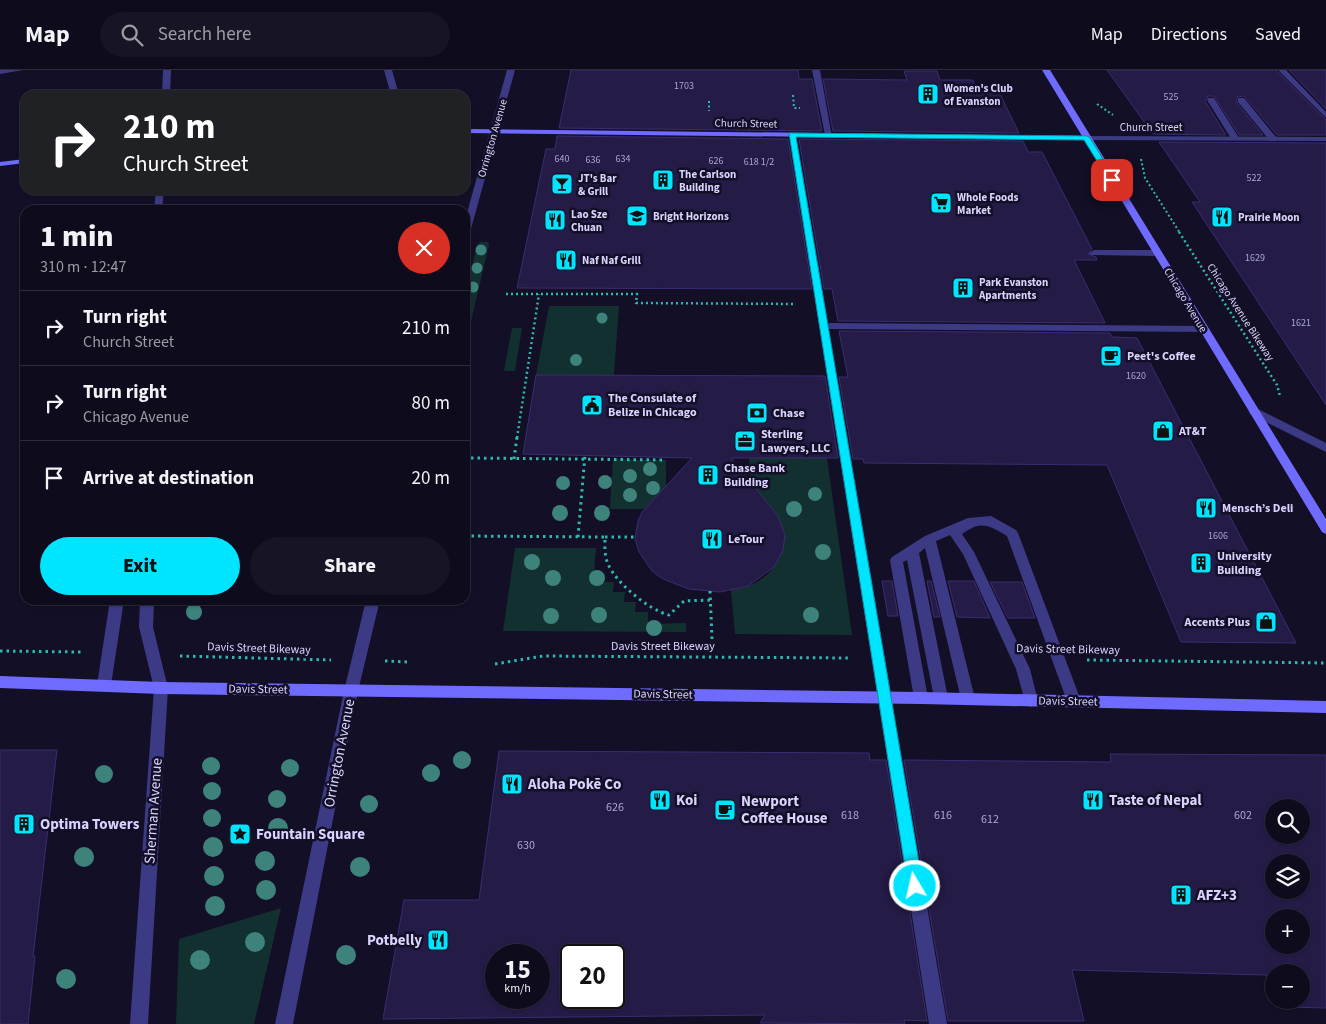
<!DOCTYPE html>
<html lang="en">
<head>
<meta charset="utf-8">
<style>
  :root { --surface:#0e0b1c; --page:#171425; --text:#f1f3f6; --muted:#9b9ba3; --line:#2e2b3b; --accent:#00e5ff }
  body { margin:0; font-family:"Source Sans 3",sans-serif; background:var(--page); color:var(--text); height:100vh; display:flex; flex-direction:column; font-size:19px; white-space:nowrap }
  * { box-sizing:border-box; margin:0 }
  p { font-size:16px; color:var(--muted) }
  .icon { flex:none; width:28px; height:28px; fill:none; stroke:currentColor; stroke-width:2; stroke-linecap:round; stroke-linejoin:round }
  .map { position:relative; flex:1; overflow:hidden }
  .sheet { position:absolute; left:20px; top:135px; width:450px; height:400px; display:flex; flex-direction:column; background:var(--surface); border-radius:15px; box-shadow:0 1px 4px #0004,0 0 0 1px var(--line) }
  .sheet>* { flex:none }
  .hud { position:absolute; left:20px; top:20px; width:450px; height:105px; border-radius:15px; box-shadow:0 1px 4px #0004,0 0 0 1px var(--line); background:#202124; color:#fff; overflow:hidden }
  .tools { position:absolute; left:1265px; top:729px; display:grid; gap:10px }
  .tools a { display:grid; place-items:center; width:45px; height:45px; border-radius:50%; background:var(--surface); box-shadow:0 1px 4px #0004,0 0 0 1px var(--line); font-size:25px }
  .speed { position:absolute; left:485px; top:874px; display:flex; gap:10px; font-size:25px; font-weight:700; text-align:center }
  .speed>* { display:grid; place-content:center; width:65px; height:65px; border-radius:50%; background:var(--surface); box-shadow:0 1px 4px #0004,0 0 0 1px var(--line); line-height:1 }
  .speed small { font-size:12px; font-weight:400 }
  .speed .limit { border:2px solid #111; border-radius:8px; background:#fff; color:#111 }
  .pin { position:absolute; display:grid; place-items:center; width:42px; height:42px; color:#fff; margin:-21px; border-radius:10px; box-shadow:0 2px 8px #0006 }
  .me { position:absolute; width:55px; margin:-28px; rotate:351deg; stroke-linejoin:round; filter:drop-shadow(0 0 4px #0008) }
  .turn { display:flex; align-items:center; gap:18px; height:105px; padding:0 20px; font-size:22px }
  .turn .icon { width:65px; height:65px; stroke-width:2.5 }
  .turn b { display:block; font-size:35px; line-height:42px }
  .round { display:grid; place-items:center; flex:none; width:52px; height:52px; border-radius:26px; background:var(--page) }
  .headline { display:flex; align-items:center; justify-content:space-between; height:85px; padding:0 20px }
  h1 { font-size:30px; font-weight:800; line-height:38px }
  .primary-button { display:flex; gap:10px; margin-top:auto; padding:10px 20px }
  .primary-button a { flex:1; height:58px; border-radius:30px; background:var(--accent); color:#111; font-size:20px; font-weight:800; line-height:58px; text-align:center }
  .primary-button a+a { background:var(--page); color:var(--text) }
  ul { padding:0; list-style:none }
  li { display:flex; align-items:center; gap:15px; height:75px; padding:0 20px; border-top:1px solid var(--line) }
  li div { flex:1 }
  li b { display:block; font-size:19px }
  li em { font-style:normal }
  header { display:flex; align-items:center; gap:30px; box-sizing:border-box; height:70px; padding:0 25px; background:var(--surface); border-bottom:1px solid var(--line) }
  header strong { font-size:24px }
  nav { display:flex; gap:28px; margin-inline-start:auto; font-size:18px }
  .search { width:350px; height:45px; background:var(--page); display:flex; align-items:center; gap:12px; box-sizing:border-box; padding:0 18px; border-radius:28px; color:var(--muted); font-size:19px }
  .map>svg:first-child { display:block }
  .green { fill:#12302f }
  .building { fill:#241b47; stroke:#3b2d73; fill-rule:evenodd }
  .lines { fill:none; stroke-linecap:round; stroke-linejoin:round }
  .path-far2 { stroke:#2fb8b0; stroke-width:2; stroke-dasharray:2 2.5; stroke-linecap:butt }
  .path-far1 { stroke:#2fb8b0; stroke-width:2.5; stroke-dasharray:2 3; stroke-linecap:butt }
  .path { stroke:#2fb8b0; stroke-width:3; stroke-dasharray:2.5 4; stroke-linecap:butt }
  .service { fill:#3d3a85; fill-rule:evenodd }
  .tertiary { fill:#3d3a85; fill-rule:evenodd }
  .secondary { fill:#6f6bff; fill-rule:evenodd }
  .tree { fill:#3d827b }
  .route { fill:#00e5ff; stroke:#0095a6 }
  .labels { text-anchor:middle; stroke-width:5; stroke-linejoin:round; paint-order:stroke }
  .number-label { font-size:10px; fill:#aca6d1 }
  .far-poi-label { font-size:11px; font-weight:bold; fill:#d9d4ff; stroke:#130f26; text-anchor:start }
  .far-street-label { font-size:11px; fill:#d9d4ff; stroke:#130f26 }
  .poi-label { font-size:12px; font-weight:bold; fill:#d9d4ff; stroke:#130f26; text-anchor:start }
  .street-label { font-size:12px; fill:#d9d4ff; stroke:#130f26 }
  .near-number-label { font-size:12px; fill:#aca6d1 }
  .near-street-label { font-size:15px; fill:#d9d4ff; stroke:#130f26 }
  .near-poi-label { font-size:15px; font-weight:bold; fill:#d9d4ff; stroke:#130f26; text-anchor:start }
</style>
</head>
<body>
<header>
<strong>Map</strong>
<div class="search"><svg class="icon" aria-label="search" viewBox="0 0 24 24"><circle cx="10" cy="10" r="6"/><path d="M15 15l6 6"/></svg>Search here</div>
<nav><a>Map</a><a>Directions</a><a>Saved</a></nav>
</header>
<div class="map">
<svg width="1326" height="954" viewBox="0 0 1326 954">
  <rect width="100%" height="100%" fill="#130f26"/>
  <path class="green" d="M480,172h8l1,3 -20,85 -4,1v-37l12,-49z
    M549,236h70l-5,69h-78z
    M512,258h10l-7,43h-11z
    M749,388h78l25,177 -117,-1 -4,-44c57,-7 73,-68 20,-97z
    M613,389l53,1v31l-10,6 -12,12h-35l-1,9 -13,-1 1,-9h14l1,-21h-12v-10h13z
    M515,478h81l-2,25 11,1 -1,8h10l-1,10h12l-1,10h12l-1,10h13v12l38,-1v9l-183,-1z
    M281,838l-27,116h-78l3,-85z"/>
  <path class="building" d="M571,0h227l1,9h13l10,52 -263,-3z
    M1107,0h169l50,50v15h-49l-33,-39 -7,1v6l26,32h-24l-25,-39h-6l-3,5 21,34 -73,-1z
    M1289,0h37v39z
    M904,1h33l3,9h33l3,8h21l22,45 -186,-2 -10,-52 84,1z
    M557,66l231,3 24,150 -295,-1 29,-139h9z
    M799,69l224,2 5,11h14l50,97 -4,5 8,3 1,3h-23l31,63 -267,-2 -6,-32h-8z
    M1159,72l167,1v262l-134,-203h8z
    M839,261l271,2 2,4 25,1 159,305 -115,-1 -74,-177 -243,-2 -1,-4h-10l-14,-82h9z
    M536,305l289,1 13,82h-107l47,58 7,19 -2,15 -9,17 -26,19 -28,6 -31,-3 -26,-10 -11,-8 -13,-19 -4,-13 3,-18 4,-9 50,-54 -169,-4z
    M882,511h10l6,35h-10z
    M927,511h4l9,36h-6z
    M948,511h26l16,37 -33,-1z
    M990,512h32l13,36h-27z
    M0,680h57l-24,207 2,-1 -7,68h-28z
    M499,681l370,2 1,7h16l41,261 -23,-1 1,4 -145,-1 5,-8 -382,4 21,-119h75zM496,885h43v43h-43zM571,885h43v43h-43z
    M1110,684l216,1v253l-42,-1 -4,-7h21v-28h-27v16l-8,-13 -194,-5 12,51h-136l-44,-261 207,2zM1274,738h27v27h-27zM1274,792h27v28h-27zM1274,848h27v27h-27z"/>
  <g class="lines">
    <path class="path-far2" d="M793,25l1,13h6
      M709,31v10
      M1097,34l16,11
      M1141,89l4,19 35,55"/>
    <path class="path-far1" d="M1179,162l98,153 3,11
      M506,224h131l-1,9 160,1
      M517,368l22,-144"/>
    <path class="path" d="M471,388l195,2
      M514,389l3,-22
      M465,466l140,1c0,9 -1,18 3,27 8,19 41,46 61,51l15,-14 27,-1
      M578,467l7,-82
      M605,467h30
      M710,521l2,48
      M0,581l81,1
      M180,586l151,4
      M1087,590l239,3
      M385,591l24,1
      M495,594l48,-8 307,2"/>
    <path class="service" d="M0,0h23l-23,4z
      M384,0h8l7,25h-8z
      M812,0h8l12,67 -7,-2z
      M1278,0h8l40,42v6z
      M1208,28h6l25,40 -1,2h-6l-25,-40z
      M1238,28h6l32,39v4h-6l-32,-39z
      M789,63l7,2 32,188 375,3 5,3 -5,3 -374,-3 118,695h-18z
      M1094,180h63l5,3 -5,3 -66,-1 -2,-2z
      M1254,337l72,36v9l-76,-38 -1,-3 1,-3z
      M991,446l25,14 2,3 63,168 -2,4 -5,2 -5,-2 -2,-4 -60,-165c-18,-11 -26,-16 -45,-2l12,18 56,117 8,32 -2,4 -5,2 -5,-2 -10,-36 -53,-115 -13,-19 -14,6 39,158 -2,4 -5,2 -5,-2 -2,-4 -36,-151 -6,5 29,145 -2,4 -5,2 -5,-2 -2,-4 -27,-138 -4,2 25,136 -2,4 -5,2 -5,-2 -2,-4 -24,-138 2,-3 33,-21 43,-18z"/>
    <path class="tertiary" d="M163,0h8l-1,25h-8z
      M507,0h8l-46,166 -4,3v-19z
      M1084,66l242,1v4l-239,-1 -4,-2z
      M156,120h8l-2,20h-8z
      M110,530h14l-13,85 -2,4 -5,2 -5,-2 -2,-4z
      M140,530h14l-1,27 15,61 -20,336h-18l24,-336 -15,-61z
      M366,530h14l-22,91 -65,333h-18l69,-333z"/>
    <path class="secondary" d="M1042,0h8l276,449v15l-4,-2 -237,-392 -620,-7v-4l617,7z
      M25,89v4l-25,3v-4z
      M0,606l161,6 760,10 405,9v12l-405,-9 -760,-10 -161,-6z"/>
  </g>
  <g class="tree">
    <circle cx="481" cy="180" r="5.5"/>
    <circle cx="477" cy="198" r="5.5"/>
    <circle cx="473" cy="217" r="5.5"/>
    <circle cx="602" cy="248" r="5.5"/>
    <circle cx="576" cy="290" r="6"/>
    <circle cx="650" cy="399" r="7"/>
    <circle cx="630" cy="406" r="7"/>
    <circle cx="605" cy="412" r="7"/>
    <circle cx="563" cy="413" r="7"/>
    <circle cx="653" cy="418" r="7"/>
    <circle cx="815" cy="424" r="7"/>
    <circle cx="630" cy="425" r="7"/>
    <circle cx="794" cy="439" r="8"/>
    <circle cx="560" cy="443" r="8"/>
    <circle cx="602" cy="443" r="8"/>
    <circle cx="823" cy="482" r="8"/>
    <circle cx="532" cy="492" r="8"/>
    <circle cx="553" cy="508" r="8"/>
    <circle cx="597" cy="508" r="8"/>
    <circle cx="194" cy="542" r="8"/>
    <circle cx="599" cy="545" r="8"/>
    <circle cx="811" cy="545" r="8"/>
    <circle cx="551" cy="546" r="8"/>
    <circle cx="654" cy="558" r="8"/>
    <circle cx="462" cy="690" r="9"/>
    <circle cx="211" cy="696" r="9"/>
    <circle cx="290" cy="698" r="9"/>
    <circle cx="431" cy="703" r="9"/>
    <circle cx="104" cy="704" r="9"/>
    <circle cx="212" cy="721" r="9"/>
    <circle cx="277" cy="729" r="9"/>
    <circle cx="369" cy="734" r="9"/>
    <circle cx="212" cy="748" r="9"/>
    <circle cx="278" cy="758" r="10"/>
    <circle cx="213" cy="777" r="10"/>
    <circle cx="84" cy="787" r="10"/>
    <circle cx="265" cy="791" r="10"/>
    <circle cx="360" cy="797" r="10"/>
    <circle cx="214" cy="806" r="10"/>
    <circle cx="266" cy="820" r="10"/>
    <circle cx="215" cy="836" r="10"/>
    <circle cx="255" cy="872" r="10"/>
    <circle cx="346" cy="885" r="10"/>
    <circle cx="200" cy="890" r="10"/>
    <circle cx="66" cy="909" r="10"/>
  </g>
  <path class="route" d="M789,63l298,3 3,2 26,42 -6,2 -26,-42 -288,-3 127,749 -3,6 -5,2 -5,-2 -2,-6z"/>
  <defs>
    <g id="building-square" transform="scale(1.125)"><rect x="-9" y="-9" width="18" height="18" rx="4" fill="#00e5ff" stroke="#130f26"/><path d="M-4-6H4V6H1V3H-1V6H-4ZM-2.5-4.3h1.7v1.8h-1.7ZM.8-4.3h1.7v1.8H.8ZM-2.5-1h1.7V.8h-1.7ZM.8-1h1.7V.8H.8Z" fill="#111"/></g>
    <g id="bar-square" transform="scale(1.125)"><rect x="-9" y="-9" width="18" height="18" rx="4" fill="#00e5ff" stroke="#130f26"/><path d="M-6-5H6L.8 .8V4.5H3.5V6h-7V4.5H-.8V.8Z" fill="#111"/></g>
    <g id="supermarket-square" transform="scale(1.125)"><rect x="-9" y="-9" width="18" height="18" rx="4" fill="#00e5ff" stroke="#130f26"/><path d="M-6-5.5h2.5l.6 2H6L4.5 2H-2.5L-4.4-4H-6ZM-1.5 3.2a1.3 1.3 0 1 0 .1 0ZM3 3.2a1.3 1.3 0 1 0 .1 0Z" fill="#111"/></g>
    <g id="school-square" transform="scale(1.125)"><rect x="-9" y="-9" width="18" height="18" rx="4" fill="#00e5ff" stroke="#130f26"/><path d="M0-5L7-2L0 1L-7-2ZM-4 1L0 2.5L4 1V4Q0 6-4 4Z" fill="#111"/></g>
    <g id="restaurant-square" transform="scale(1.125)"><rect x="-9" y="-9" width="18" height="18" rx="4" fill="#00e5ff" stroke="#130f26"/><path d="M-5-6h1v4h1v-4h1v4h1v-4h1v5L-1.5 .5V6h-2V.5L-5-1ZM5-6V6H3V1.5H1.5Q1.5-4 5-6Z" fill="#111"/></g>
    <g id="cafe-square" transform="scale(1.125)"><rect x="-9" y="-9" width="18" height="18" rx="4" fill="#00e5ff" stroke="#130f26"/><path d="M-5.5-4.5H6V0H3Q3 3.5 0 3.5H-2.5Q-5.5 3.5-5.5 0ZM3-3.2v2h1.7v-2ZM-6 4.5H4V6H-6Z" fill="#111"/></g>
    <g id="civic-square" transform="scale(1.125)"><rect x="-9" y="-9" width="18" height="18" rx="4" fill="#00e5ff" stroke="#130f26"/><path d="M-.6-6.5H3V-4.5H.6V-3L4-1V1h2V6H-6V1h2V-1L-.6-3ZM-1.2 2.5V6h2.4V2.5Z" fill="#111"/></g>
    <g id="bank-square" transform="scale(1.125)"><rect x="-9" y="-9" width="18" height="18" rx="4" fill="#00e5ff" stroke="#130f26"/><path d="M-6-4H6V4H-6ZM0-2.3a2.3 2.3 0 1 0 0 4.6a2.3 2.3 0 1 0 0-4.6Z" fill="#111"/></g>
    <g id="shop-square" transform="scale(1.125)"><rect x="-9" y="-9" width="18" height="18" rx="4" fill="#00e5ff" stroke="#130f26"/><path d="M-5-2.5h2.3a2.7 3.5 0 0 1 5.4 0H5L5.5 6h-11ZM-1.5-2.5h3a1.5 2.3 0 0 0-3 0Z" fill="#111"/></g>
    <g id="office-square" transform="scale(1.125)"><rect x="-9" y="-9" width="18" height="18" rx="4" fill="#00e5ff" stroke="#130f26"/><path d="M-6-3h4V-5.5h4V-3h4V5H-6ZM-1-4.5V-3h2v-1.5ZM-6 0V1H6V0Z" fill="#111"/></g>
    <g id="sight-square" transform="scale(1.125)"><rect x="-9" y="-9" width="18" height="18" rx="4" fill="#00e5ff" stroke="#130f26"/><path d="M0-6L1.8-2.2L6-1.7L2.9 1.2L3.7 5.4L0 3.3L-3.7 5.4L-2.9 1.2L-6-1.7L-1.8-2.2Z" fill="#111"/></g>
  </defs>
  <g fill-rule="evenodd">
    <use href="#building-square" x="928" y="24"/>
    <use href="#building-square" x="663" y="110"/>
    <use href="#bar-square" x="562" y="114"/>
    <use href="#supermarket-square" x="941" y="133"/>
    <use href="#school-square" x="637" y="146"/>
    <use href="#restaurant-square" x="1222" y="147"/>
    <use href="#restaurant-square" x="555" y="150"/>
    <use href="#restaurant-square" x="566" y="190"/>
    <use href="#building-square" x="963" y="218"/>
    <use href="#cafe-square" x="1111" y="286"/>
    <use href="#civic-square" x="592" y="335"/>
    <use href="#bank-square" x="757" y="343"/>
    <use href="#shop-square" x="1163" y="361"/>
    <use href="#office-square" x="745" y="371"/>
    <use href="#building-square" x="708" y="405"/>
    <use href="#restaurant-square" x="1206" y="438"/>
    <use href="#restaurant-square" x="712" y="469"/>
    <use href="#building-square" x="1201" y="493"/>
    <use href="#shop-square" x="1266" y="552"/>
    <use href="#restaurant-square" x="512" y="714"/>
    <use href="#restaurant-square" x="660" y="730"/>
    <use href="#restaurant-square" x="1093" y="730"/>
    <use href="#cafe-square" x="725" y="740"/>
    <use href="#building-square" x="24" y="754"/>
    <use href="#sight-square" x="240" y="764"/>
    <use href="#building-square" x="1181" y="825"/>
    <use href="#restaurant-square" x="438" y="870"/>
  </g>
  <g class="labels">
    <g class="number-label">
      <text x="684" y="19">1703</text>
      <text x="1171" y="30">525</text>
      <text x="562" y="92">640</text>
      <text x="623" y="92">634</text>
      <text x="593" y="93">636</text>
      <text x="716" y="94">626</text>
      <text x="759" y="95">618 1/2</text>
      <text x="1254" y="111">522</text>
      <text x="1255" y="191">1629</text>
      <text x="1301" y="256">1621</text>
      <text x="1136" y="309">1620</text>
      <text x="1218" y="469">1606</text>
    </g>
    <g class="far-poi-label">
      <text x="944" y="22">Women's Club<tspan x="944" dy="13">of Evanston</tspan></text>
      <text x="679" y="108">The Carlson<tspan x="679" dy="13">Building</tspan></text>
      <text x="578" y="112">JT's Bar<tspan x="578" dy="13">&amp; Grill</tspan></text>
      <text x="957" y="131">Whole Foods<tspan x="957" dy="13">Market</tspan></text>
      <text x="571" y="148">Lao Sze<tspan x="571" dy="13">Chuan</tspan></text>
      <text x="653" y="150">Bright Horizons</text>
      <text x="1238" y="151">Prairie Moon</text>
      <text x="582" y="194">Naf Naf Grill</text>
      <text x="979" y="216">Park Evanston<tspan x="979" dy="13">Apartments</tspan></text>
    </g>
    <g class="far-street-label">
      <text transform="translate(746 53) rotate(1)" y="4">Church Street</text>
      <text x="1151" y="61">Church Street</text>
      <text transform="translate(492 68) rotate(-74)" y="4">Orrington Avenue</text>
      <text transform="translate(1186 230) rotate(59)" y="4">Chicago Avenue</text>
      <text transform="translate(1241 242) rotate(57)" y="4">Chicago Avenue Bikeway</text>
    </g>
    <g class="poi-label">
      <text x="1127" y="290">Peet's Coffee</text>
      <text x="608" y="332">The Consulate of<tspan x="608" dy="14">Belize in Chicago</tspan></text>
      <text x="773" y="347">Chase</text>
      <text x="1179" y="365">AT&amp;T</text>
      <text x="761" y="368">Sterling<tspan x="761" dy="14">Lawyers, LLC</tspan></text>
      <text x="724" y="402">Chase Bank<tspan x="724" dy="14">Building</tspan></text>
      <text x="1222" y="442">Mensch’s Deli</text>
      <text x="728" y="473">LeTour</text>
      <text x="1217" y="490">University<tspan x="1217" dy="14">Building</tspan></text>
      <text x="1250" y="556" text-anchor="end">Accents Plus</text>
    </g>
    <g class="street-label">
      <text x="663" y="580">Davis Street Bikeway</text>
      <text transform="translate(259 578) rotate(2)" y="4">Davis Street Bikeway</text>
      <text transform="translate(1068 579) rotate(1)" y="4">Davis Street Bikeway</text>
      <text transform="translate(258 619) rotate(1)" y="4">Davis Street</text>
      <text transform="translate(663 624) rotate(1)" y="4">Davis Street</text>
      <text transform="translate(1068 631) rotate(1)" y="4">Davis Street</text>
    </g>
    <g class="near-number-label">
      <text x="615" y="741">626</text>
      <text x="850" y="749">618</text>
      <text x="943" y="749">616</text>
      <text x="1243" y="749">602</text>
      <text x="990" y="753">612</text>
      <text x="526" y="779">630</text>
    </g>
    <g class="near-street-label">
      <text transform="translate(339 683) rotate(-79)" y="5">Orrington Avenue</text>
      <text transform="translate(153 741) rotate(-86)" y="5">Sherman Avenue</text>
    </g>
    <g class="near-poi-label">
      <text x="528" y="719">Aloha Pokē Co</text>
      <text x="676" y="735">Koi</text>
      <text x="1109" y="735">Taste of Nepal</text>
      <text x="741" y="736">Newport<tspan x="741" dy="17">Coffee House</tspan></text>
      <text x="40" y="759">Optima Towers</text>
      <text x="256" y="769">Fountain Square</text>
      <text x="1197" y="830">AFZ+3</text>
      <text x="422" y="875" text-anchor="end">Potbelly</text>
    </g>
  </g>
</svg>
<div class="tools">
<a><svg class="icon" aria-label="search" viewBox="0 0 24 24"><circle cx="10" cy="10" r="6"/><path d="M15 15l6 6"/></svg></a>
<a><svg class="icon" aria-label="layers" viewBox="0 0 24 24"><path d="M12 4l9 5-9 5-9-5zM3 14l9 5 9-5"/></svg></a>
<a>+</a>
<a>−</a>
</div>
<div class="speed"><div>15<small>km/h</small></div><div class="limit">20</div></div>
<div class="pin" style="left:1112px;top:110px;background:#d93025"><svg class="icon" aria-label="arrive" viewBox="0 0 24 24"><path d="M6 21V4h12l-3 4 3 4H6"/></svg></div>
<svg class="me" style="left:915px;top:816px" viewBox="-20 -20 40 40"><circle r="17" fill="#00e5ff" stroke="#fff" stroke-width="3"/><path d="M0-11L8 9 0 5-8 9z" fill="#fff"/></svg>
<div class="hud">
<div class="turn"><svg class="icon" aria-label="right" viewBox="0 0 24 24"><path d="M7 20v-9h11M14 6l5 5-5 5"/></svg><div><b>210 m</b>Church Street</div></div>
</div>
<section class="sheet">
<div class="headline"><div><h1>1 min</h1><p>310 m · 12:47</p></div><a class="round" style="background:#d93025;color:#fff"><svg class="icon" aria-label="close" viewBox="0 0 24 24"><path d="M6 6l12 12M18 6L6 18"/></svg></a></div>
<ul>
<li><svg class="icon" aria-label="right" viewBox="0 0 24 24"><path d="M7 20v-9h11M14 6l5 5-5 5"/></svg><div><b>Turn right</b><p>Church Street</p></div><em>210 m</em></li>
<li><svg class="icon" aria-label="right" viewBox="0 0 24 24"><path d="M7 20v-9h11M14 6l5 5-5 5"/></svg><div><b>Turn right</b><p>Chicago Avenue</p></div><em>80 m</em></li>
<li><svg class="icon" aria-label="arrive" viewBox="0 0 24 24"><path d="M6 21V4h12l-3 4 3 4H6"/></svg><div><b>Arrive at destination</b></div><em>20 m</em></li>
</ul>
<div class="primary-button"><a>Exit</a><a>Share</a></div>
</section>
</div>
</body>
</html>
